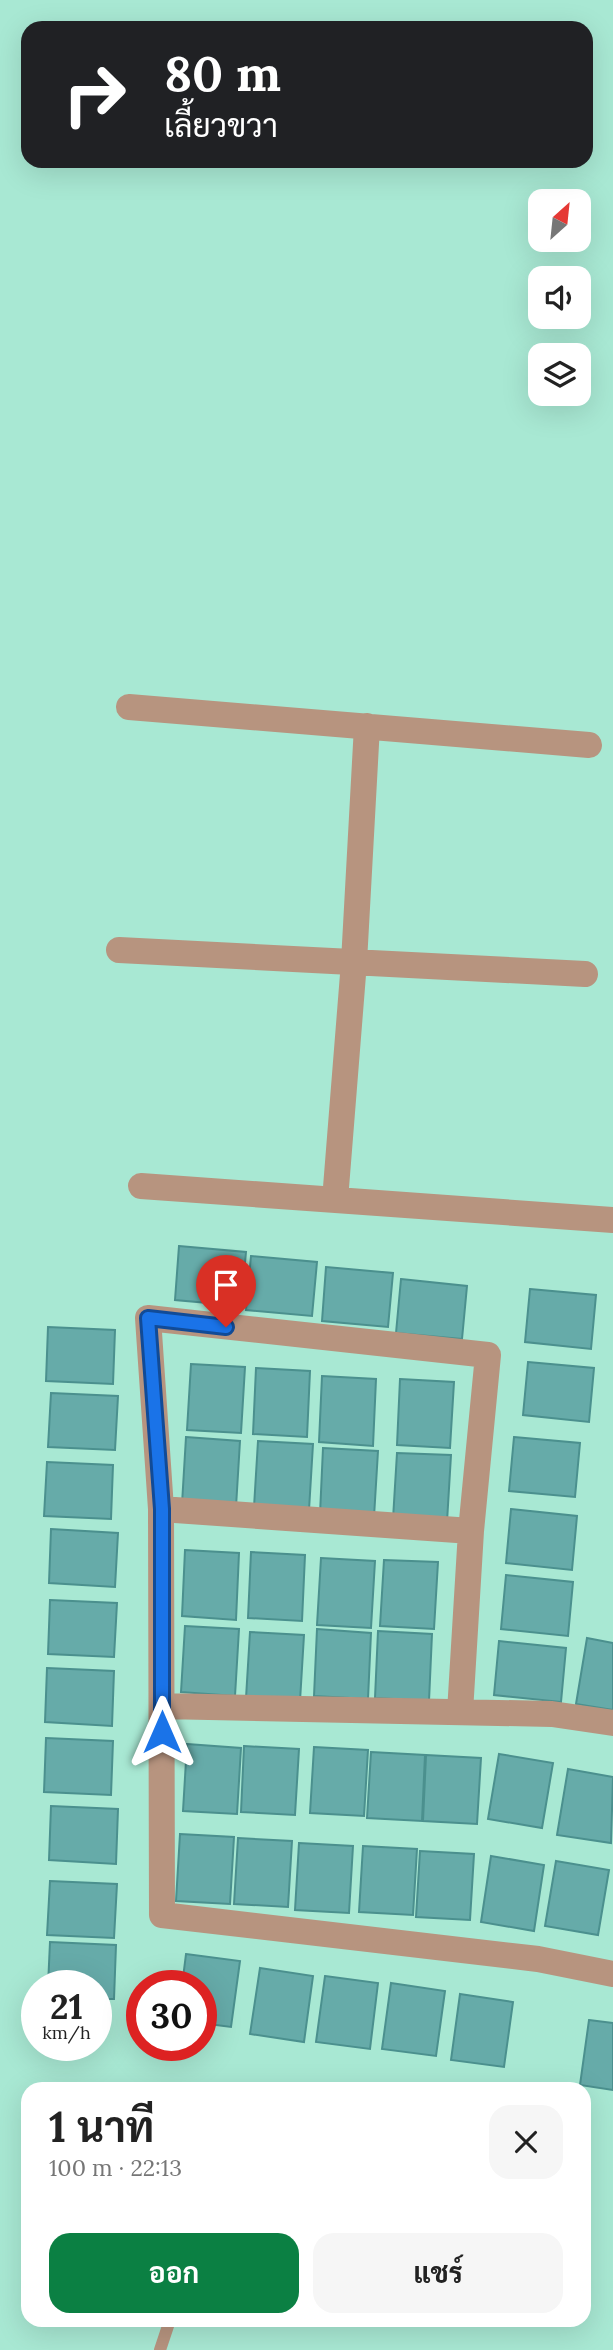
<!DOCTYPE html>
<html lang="th">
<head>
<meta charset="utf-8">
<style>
  :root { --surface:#fff; --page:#f6f6f6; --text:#222; --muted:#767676; --accent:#0b8043 }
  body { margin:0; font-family:Lora,Sarabun,serif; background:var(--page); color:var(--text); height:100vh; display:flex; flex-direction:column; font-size:26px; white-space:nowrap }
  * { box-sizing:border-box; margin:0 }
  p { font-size:23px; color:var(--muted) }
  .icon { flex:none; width:38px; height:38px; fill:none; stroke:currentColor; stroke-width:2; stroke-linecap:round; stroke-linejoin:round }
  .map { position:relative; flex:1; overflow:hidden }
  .sheet { position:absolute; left:21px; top:2082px; width:570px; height:245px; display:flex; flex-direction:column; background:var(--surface); border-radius:21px; box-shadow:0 7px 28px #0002 }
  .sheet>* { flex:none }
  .top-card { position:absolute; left:21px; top:21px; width:572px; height:147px; border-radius:21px; box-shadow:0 7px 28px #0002; background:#202124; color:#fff; overflow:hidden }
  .needle { width:46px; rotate:27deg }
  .buttons { position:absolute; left:528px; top:189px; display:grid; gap:14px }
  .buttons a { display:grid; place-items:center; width:63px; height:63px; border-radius:14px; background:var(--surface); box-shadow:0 7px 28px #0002; font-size:35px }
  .speed { position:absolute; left:21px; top:1970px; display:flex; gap:14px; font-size:35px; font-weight:700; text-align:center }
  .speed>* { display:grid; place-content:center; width:91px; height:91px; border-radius:50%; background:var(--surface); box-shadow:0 7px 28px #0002; line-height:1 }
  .speed small { font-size:18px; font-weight:400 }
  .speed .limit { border:10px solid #d22; background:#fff; color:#111 }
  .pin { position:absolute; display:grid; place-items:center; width:60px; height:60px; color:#fff; margin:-72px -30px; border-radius:50% 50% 50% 0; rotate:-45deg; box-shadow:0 0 7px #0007 }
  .pin .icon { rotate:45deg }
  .me { position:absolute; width:77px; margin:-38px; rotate:0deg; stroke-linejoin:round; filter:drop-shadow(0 0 5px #0008) }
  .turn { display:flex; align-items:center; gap:24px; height:147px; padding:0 28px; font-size:32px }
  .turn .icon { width:91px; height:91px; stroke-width:2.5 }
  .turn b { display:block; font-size:49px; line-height:60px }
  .round { display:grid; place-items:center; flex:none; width:74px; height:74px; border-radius:21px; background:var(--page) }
  .summary { display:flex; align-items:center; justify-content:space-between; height:119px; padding:0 28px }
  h1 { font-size:42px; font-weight:700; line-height:52px }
  .primary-button { display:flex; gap:14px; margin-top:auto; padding:14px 28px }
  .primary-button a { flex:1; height:80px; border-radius:21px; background:var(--accent); color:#fff; font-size:28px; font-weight:700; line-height:80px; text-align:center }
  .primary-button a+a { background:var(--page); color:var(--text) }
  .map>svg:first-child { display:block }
  .building { fill:#66aba9; stroke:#4b908e; stroke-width:2 }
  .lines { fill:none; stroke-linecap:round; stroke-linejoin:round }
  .lane { stroke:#b7947f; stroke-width:12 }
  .street { stroke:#b7947f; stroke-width:26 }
  .route-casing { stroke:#114b97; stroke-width:18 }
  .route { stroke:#1a73e8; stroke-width:12 }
</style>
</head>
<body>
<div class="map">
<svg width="613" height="2350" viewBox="0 0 613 2350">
  <rect width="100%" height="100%" fill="#a8e8d3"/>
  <path class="building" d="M179,1246l67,6 -5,54 -66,-6z
    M251,1256l66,6 -5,54 -66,-6z
    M326,1267l67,6 -5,54 -66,-6z
    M401,1279l66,7 -5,53 -66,-6z
    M530,1289l66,6 -5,54 -66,-7z
    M48,1327l67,3 -2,54 -67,-3z
    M528,1362l66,6 -5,54 -66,-7z
    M191,1364l54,3 -4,66 -54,-3z
    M256,1368l54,3 -3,66 -54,-3z
    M322,1376l54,3 -3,67 -54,-4z
    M400,1379l54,3 -4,66 -53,-3z
    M51,1393l67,3 -3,54 -67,-3z
    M186,1437l54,4 -4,66 -54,-3z
    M514,1437l66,6 -5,54 -66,-6z
    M258,1441l55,3 -4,66 -55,-3z
    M323,1448l55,3 -4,66 -54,-3z
    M397,1453l54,2 -4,67 -54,-3z
    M47,1462l66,3 -2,54 -67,-3z
    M511,1509l66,7 -5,54 -66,-7z
    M51,1529l67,4 -3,54 -66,-4z
    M185,1550l54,3 -3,67 -54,-4z
    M251,1552l54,3 -3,66 -54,-3z
    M321,1558l54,3 -4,67 -54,-3z
    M384,1560l54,2 -4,67 -54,-3z
    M506,1575l67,7 -5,54 -67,-7z
    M50,1600l67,3 -3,54 -66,-3z
    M185,1626l54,3 -4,67 -54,-4z
    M317,1629l54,4 -3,66 -54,-3z
    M378,1631l54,3 -3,67 -54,-3z
    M250,1632l54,3 -4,66 -54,-3z
    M587,1638l26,5v67l-37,-6z
    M499,1641l67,7 -5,54 -67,-7z
    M47,1668l67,3 -2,55 -67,-4z
    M46,1738l67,3 -2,54 -67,-3z
    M187,1744l54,4 -4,66 -54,-3z
    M244,1746l55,3 -4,66 -54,-3z
    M314,1747l54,3 -4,66 -54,-3z
    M371,1752l54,3 -3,66 -55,-3z
    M499,1754l54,9 -11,65 -54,-9z
    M426,1755l55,3 -4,66 -54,-3z
    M568,1769l45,8 -2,66 -54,-8z
    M51,1806l67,3 -2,55 -67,-4z
    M180,1834l54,3 -4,67 -54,-3z
    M238,1838l54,3 -4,66 -54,-3z
    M299,1843l54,3 -4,67 -54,-3z
    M363,1846l54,3 -4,66 -54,-3z
    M420,1851l54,3 -4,66 -54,-3z
    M491,1856l53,9 -10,66 -53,-9z
    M556,1861l53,9 -11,65 -53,-9z
    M50,1881l67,3 -3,54 -67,-3z
    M50,1942l66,3 -2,54h-18v-13h-48z
    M186,1954l54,7 -9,66 -30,-4v-37h-19z
    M260,1968l53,8 -9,66 -54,-8z
    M325,1976l53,7 -8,66 -54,-7z
    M391,1983l54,8 -9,65 -54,-7z
    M460,1994l53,8 -9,65 -53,-7z
    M589,2020l24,3v67l-33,-5z"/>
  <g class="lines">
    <path class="lane" d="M160,2350l10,-30"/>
    <path class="street" d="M129,707l460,38
      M119,950l466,24
      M141,1186l472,34
      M335,1200l19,-238 13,-236
      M161,1509l310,22
      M162,1706l390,8 61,9
      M460,1712l11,-181 17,-176 -340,-37 13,191 1,406 376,44 75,15"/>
  </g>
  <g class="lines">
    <g class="route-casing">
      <path id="route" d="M162,1732v-223l-14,-191 78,9"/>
    </g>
    <use href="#route" class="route"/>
  </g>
</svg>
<div class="buttons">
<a><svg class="needle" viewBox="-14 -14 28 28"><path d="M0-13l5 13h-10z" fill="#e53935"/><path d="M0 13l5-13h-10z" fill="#767676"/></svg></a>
<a><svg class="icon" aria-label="sound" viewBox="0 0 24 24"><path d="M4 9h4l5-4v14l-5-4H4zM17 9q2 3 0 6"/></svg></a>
<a><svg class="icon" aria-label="layers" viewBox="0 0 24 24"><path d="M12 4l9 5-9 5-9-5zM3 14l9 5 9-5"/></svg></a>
</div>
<div class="speed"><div>21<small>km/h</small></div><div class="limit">30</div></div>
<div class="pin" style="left:226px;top:1327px;background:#d93025"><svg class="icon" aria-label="arrive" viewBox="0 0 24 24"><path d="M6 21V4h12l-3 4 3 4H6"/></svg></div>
<svg class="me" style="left:162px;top:1732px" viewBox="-20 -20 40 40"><path d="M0-17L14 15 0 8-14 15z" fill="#1a73e8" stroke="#fff" stroke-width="4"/></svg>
<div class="top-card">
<div class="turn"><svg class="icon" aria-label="right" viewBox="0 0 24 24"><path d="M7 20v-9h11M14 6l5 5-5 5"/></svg><div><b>80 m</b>เลี้ยวขวา</div></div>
</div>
<section class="sheet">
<div class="summary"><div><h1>1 นาที</h1><p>100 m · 22:13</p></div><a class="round"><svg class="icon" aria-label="close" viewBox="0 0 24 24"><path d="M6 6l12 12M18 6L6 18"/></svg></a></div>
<div class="primary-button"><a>ออก</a><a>แชร์</a></div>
</section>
</div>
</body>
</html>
